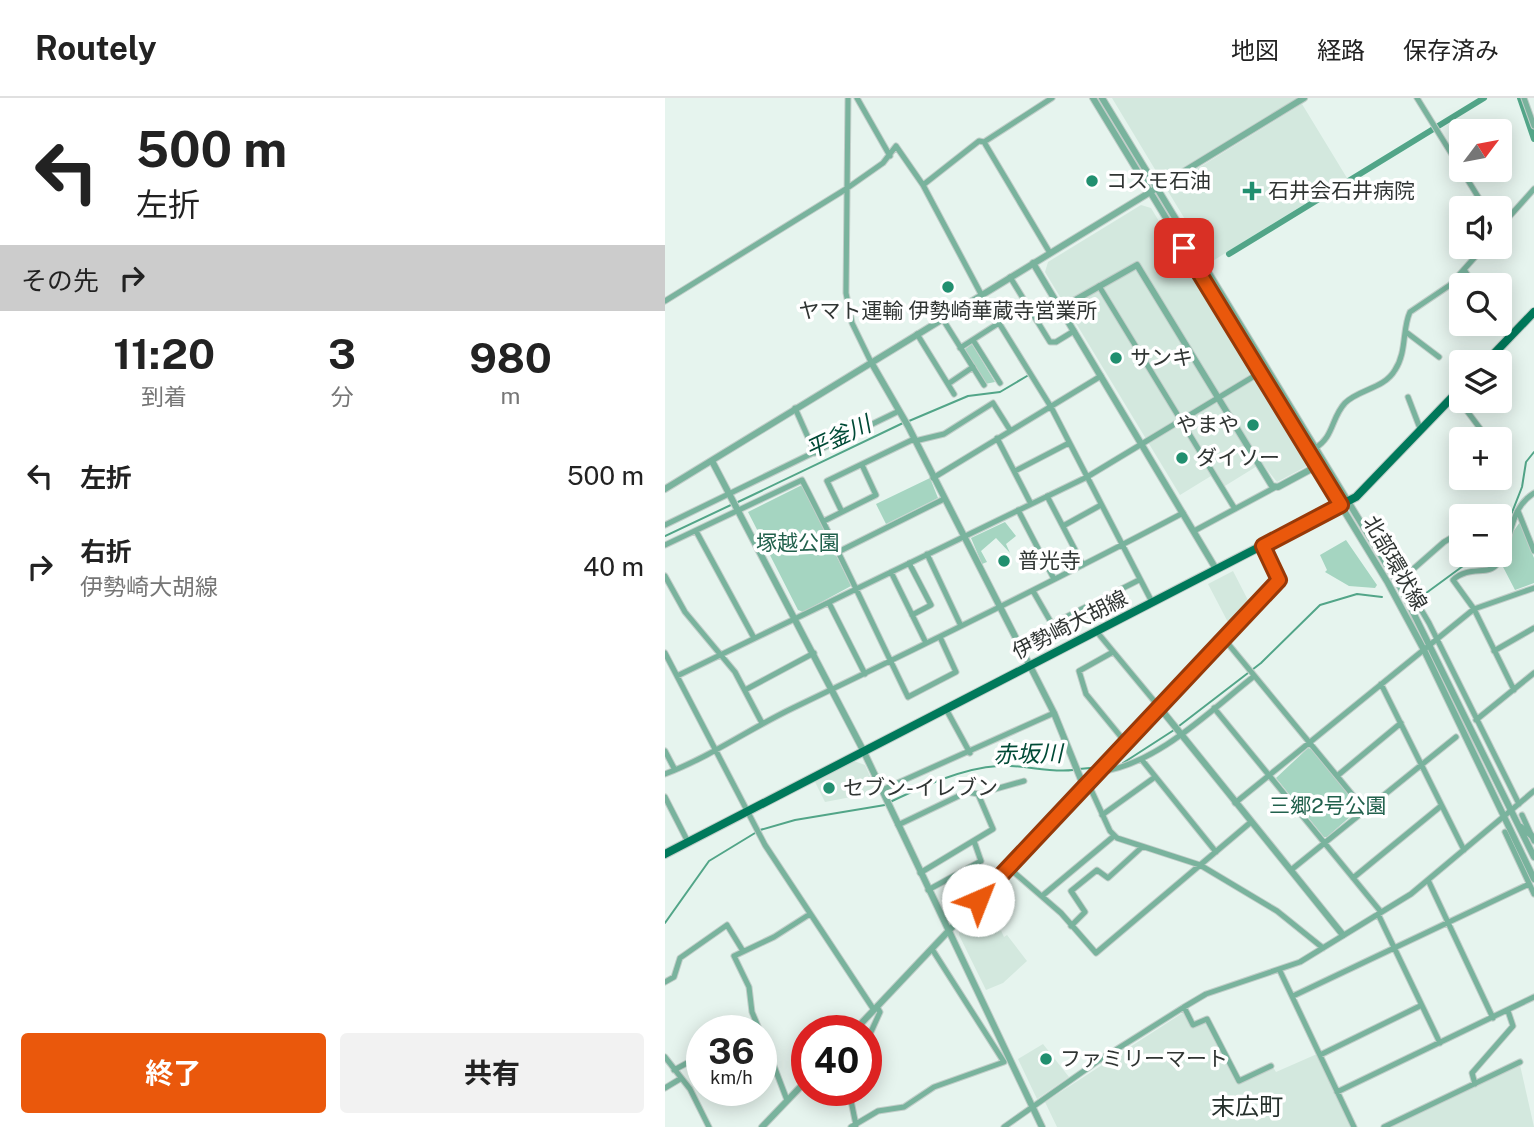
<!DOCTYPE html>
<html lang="ja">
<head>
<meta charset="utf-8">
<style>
  :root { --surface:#fff; --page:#f2f2f2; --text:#222; --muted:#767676; --line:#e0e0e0; --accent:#ea580c }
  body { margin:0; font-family:"Public Sans","Noto Sans JP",sans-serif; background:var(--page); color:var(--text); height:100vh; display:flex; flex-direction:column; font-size:26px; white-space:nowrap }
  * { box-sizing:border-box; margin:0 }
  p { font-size:23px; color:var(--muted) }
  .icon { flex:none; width:38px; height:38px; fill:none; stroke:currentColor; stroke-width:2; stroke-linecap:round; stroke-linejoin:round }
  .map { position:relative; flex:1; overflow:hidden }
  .sheet { display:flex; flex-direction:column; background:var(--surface); width:665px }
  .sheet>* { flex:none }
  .banner { background:#fff; color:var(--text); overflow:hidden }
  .needle { width:46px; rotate:58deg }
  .fabs { position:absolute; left:784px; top:21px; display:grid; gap:14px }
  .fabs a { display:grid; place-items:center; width:63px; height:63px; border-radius:7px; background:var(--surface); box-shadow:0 4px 18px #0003; font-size:35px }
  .speed { position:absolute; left:21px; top:917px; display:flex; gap:14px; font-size:35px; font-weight:700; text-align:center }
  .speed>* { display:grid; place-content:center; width:91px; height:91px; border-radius:50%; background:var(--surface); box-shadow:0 4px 18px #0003; line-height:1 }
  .speed small { font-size:18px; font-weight:400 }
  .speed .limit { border:10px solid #d22; background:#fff; color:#111 }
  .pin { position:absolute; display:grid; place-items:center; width:60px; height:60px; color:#fff; margin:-30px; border-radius:14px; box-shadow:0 4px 10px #0006 }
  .me { position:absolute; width:77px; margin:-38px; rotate:44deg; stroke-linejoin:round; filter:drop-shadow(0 0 5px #0008) }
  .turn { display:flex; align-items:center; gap:24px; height:147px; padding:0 21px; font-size:32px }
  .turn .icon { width:91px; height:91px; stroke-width:2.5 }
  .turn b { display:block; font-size:49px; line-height:60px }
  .then { display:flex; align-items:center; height:66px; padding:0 21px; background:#0003; gap:14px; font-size:26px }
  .eta { display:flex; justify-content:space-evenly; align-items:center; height:119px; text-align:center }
  .eta b { font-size:42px; font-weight:700; line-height:49px }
  .primary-button { display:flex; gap:14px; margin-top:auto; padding:14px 21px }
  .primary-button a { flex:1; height:80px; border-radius:7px; background:var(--accent); color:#fff; font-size:28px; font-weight:700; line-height:80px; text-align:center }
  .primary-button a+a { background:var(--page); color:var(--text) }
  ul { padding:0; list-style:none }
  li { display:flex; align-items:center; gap:21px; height:91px; padding:0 21px }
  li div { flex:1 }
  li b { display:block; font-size:26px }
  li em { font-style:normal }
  header { display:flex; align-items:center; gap:42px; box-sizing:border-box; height:98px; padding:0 35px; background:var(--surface); border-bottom:2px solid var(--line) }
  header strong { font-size:33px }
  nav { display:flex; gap:38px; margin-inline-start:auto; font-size:24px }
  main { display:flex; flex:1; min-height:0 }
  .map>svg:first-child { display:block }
  .built { fill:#d3e8de }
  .green { fill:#a5d5c1 }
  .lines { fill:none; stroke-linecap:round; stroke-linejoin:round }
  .stream { stroke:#52a588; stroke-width:2 }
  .canal { stroke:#52a588; stroke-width:6 }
  .minor-casing { stroke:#c2cec9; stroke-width:7 }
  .tertiary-casing { stroke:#c2cec9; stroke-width:8 }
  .primary-casing { stroke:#c2cec9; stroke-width:10 }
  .minor { stroke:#79b39d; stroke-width:5 }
  .tertiary { stroke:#79b39d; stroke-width:6 }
  .primary { stroke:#00795b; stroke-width:8 }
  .route-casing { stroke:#983908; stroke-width:18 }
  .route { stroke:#ea580c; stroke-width:12 }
  .poi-dot { fill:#218f6f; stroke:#fff; stroke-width:2.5 }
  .labels { text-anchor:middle; stroke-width:7; stroke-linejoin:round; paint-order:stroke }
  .poi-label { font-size:21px; fill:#303533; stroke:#fff; text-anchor:start }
  .park-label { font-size:21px; fill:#22614d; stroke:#fff }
  .street-label { font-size:21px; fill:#303533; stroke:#fff }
  .water-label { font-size:23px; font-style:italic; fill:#004a36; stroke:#fff }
  .quarter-label { font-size:24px; fill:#26302c; stroke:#fff }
</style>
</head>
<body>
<header>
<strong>Routely</strong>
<nav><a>地図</a><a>経路</a><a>保存済み</a></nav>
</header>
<main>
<section class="sheet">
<div class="banner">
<div class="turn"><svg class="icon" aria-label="left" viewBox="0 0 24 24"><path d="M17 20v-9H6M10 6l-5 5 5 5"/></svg><div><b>500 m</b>左折</div></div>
<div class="then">その先<svg class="icon" aria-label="right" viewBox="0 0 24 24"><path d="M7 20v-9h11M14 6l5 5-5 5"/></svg></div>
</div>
<div class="eta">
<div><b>11:20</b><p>到着</p></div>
<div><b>3</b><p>分</p></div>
<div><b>980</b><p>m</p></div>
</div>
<ul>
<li><svg class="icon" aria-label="left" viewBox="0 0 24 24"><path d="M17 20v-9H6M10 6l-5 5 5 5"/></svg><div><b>左折</b></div><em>500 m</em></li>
<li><svg class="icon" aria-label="right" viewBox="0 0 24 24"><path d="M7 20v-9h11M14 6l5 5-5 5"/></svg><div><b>右折</b><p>伊勢崎大胡線</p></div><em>40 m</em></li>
</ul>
<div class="primary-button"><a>終了</a><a>共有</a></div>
</section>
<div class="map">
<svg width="869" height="1029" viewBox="0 0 869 1029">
  <rect width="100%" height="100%" fill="#e6f4ee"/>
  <path class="built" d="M447,0h186l-136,83z
    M637,6l45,74 -136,84 -45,-74z
    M476,107l10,3 156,258 -30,16 -15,-19 -42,26 -9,-13 -31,19 -135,-223 3,-10z
    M568,473l18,35 -20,22 -23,-44z
    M189,663l11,4 12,27 -52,10 -10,-20z
    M318,805l11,12 10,22 3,-2 20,26 -24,22 -17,7 -27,-55 1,-8z
    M519,914l8,16 14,-7 32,62 35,-16 3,5 41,-18 34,73h-294l-12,-25z
    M378,946l26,33 -32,22 -19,-40z
    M855,967l14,62h-144z"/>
  <path class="green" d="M307,246l23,38 -10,2 -21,-34z
    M265,380l8,20 -52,26 -10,-20z
    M137,387l49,101 -48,26 -5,-2 -50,-98z
    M340,424l11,14 -10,8 4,9 -14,-15 -15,13 6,11 -5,2 -11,-26z
    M855,424l14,36v25l-19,7 -14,-27 7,-24z
    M681,442l31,45 -2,3 -26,-2 -24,-14 2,-2 -7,-15z
    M643,650l4,1 48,59 -33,29h-3l-48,-59z"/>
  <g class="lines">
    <path class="stream" d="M244,323l59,-25 32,-4 27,-16
      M73,404l165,-79
      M0,438l68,-32
      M835,445l22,-56 4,-25 8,-10
      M753,501l45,-33 24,-5
      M514,628l82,-63 59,-58 37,-11 25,3
      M458,665l51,-33
      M414,671l22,-2
      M225,704c32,-15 72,-34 108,-36 25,-2 49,7 75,4
      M95,732l35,-10 90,-15
      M0,825l44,-62 46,-28"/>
    <path class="canal" d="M855,0l14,41
      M564,156l255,-156"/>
    <g class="minor-casing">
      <path id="minor" d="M183,0l-2,195 6,30 19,39
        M192,0l33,58
        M752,0l68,110
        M859,0l10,28
        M319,44l66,111
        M258,87l56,-44 5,1 68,-44
        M835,129l34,-38
        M800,173l9,14
        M345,179l40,65h6l18,-11
        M434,188l136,223
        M0,203l181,-112 37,-26 13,-17 27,39 58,109 70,113 101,195
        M277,220l42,67
        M834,226l10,14
        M741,234l33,25
        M252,236l37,60
        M308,242l27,43
        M295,250l39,-25
        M283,286l25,-17
        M790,297l33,44
        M743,299l13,34
        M130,310l20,45
        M332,340l34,66
        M250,343l29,-7 49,-31 17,27
        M650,350c19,-11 16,-30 30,-45 14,-14 39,-14 50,-33 12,-18 7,-41 15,-58l40,-27 34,-38
        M350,373l54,-28
        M268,380l168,-102
        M382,398l36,69
        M353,412l36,69
        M853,413l16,40
        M177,414l-15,-31 87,-42
        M159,423l52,-26 -14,-30
        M0,427l234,-114
        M398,428l38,-21
        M699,428l10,4 55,93 90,181
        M31,433l58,107
        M529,433l80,-43
        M0,447l137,-65c37,71 71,145 106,217l48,-25 -16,-35
        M175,453l104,-52
        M262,456l34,72
        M819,457l10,12
        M244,465l22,42 -19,10
        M226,474l35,71
        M0,478l20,36 50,60 27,51
        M738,480l41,-36 17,-10
        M368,493l19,33 87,-44
        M164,505l36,71
        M432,534l63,76
        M560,542l140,170
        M829,553l40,-23
        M448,554l-34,19 7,23 40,49
        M0,555l100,192 109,165
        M12,578l410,-199 174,-105
        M716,586l83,166
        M80,592l69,-37
        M849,592l-40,-81 -21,-29c16,-15 36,-4 44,-16 17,-23 10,-54 37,-71
        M549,610l167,204
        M281,611l24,44
        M811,622l58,-47
        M0,653l10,19
        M477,662l74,92
        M433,674c57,-6 112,-61 155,-95
        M0,676c45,-17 84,-45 128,-66 131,-63 261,-127 390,-195
        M672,678l64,-53
        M423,685l22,48 7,7 83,27 77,46 46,37
        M217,692l172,-77
        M0,699l23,45
        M570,705l239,-194 60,-21
        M437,717l53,-38
        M857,717l12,26
        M233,727l69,-33 11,2 46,-13
        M840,734l29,62
        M344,770l52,45 35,40 155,-131
        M626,772l165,-133
        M255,775l73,-44 -15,-35
        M688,780l88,-72
        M763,782l65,138
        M263,792l53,-29 -7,-20
        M377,798l72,-60
        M713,816l62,129
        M406,828l14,-14 -14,-21 26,-21 11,8 34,-31
        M615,873l74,156
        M0,884l9,-5 6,-19 47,-33 16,26
        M628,898l236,-112
        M519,909l9,18 14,-6 32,62 32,-15
        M95,933l-8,-19 -3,-25 -15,-31 40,-19 36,-23
        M96,934l26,68
        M201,945l14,-31 -3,-5
        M655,957l100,-49
        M0,959l25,32 19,38
        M9,972l28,-15
        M810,986l-3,-11 41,-47 -5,-15
        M0,990l15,-9
        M187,992l-2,6 6,29
        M672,994l197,-95
        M186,1029l27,-16 26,-4 30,-20 70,-25 -72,-113
        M339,1029l94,-66 86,-54 22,-13 94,-32 111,-68 123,-103
        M719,1029l136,-65"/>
    </g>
    <g class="tertiary-casing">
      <path id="tertiary" d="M428,0l295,485 36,67 110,229
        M437,0l300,492 132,267
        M368,165l183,306
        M396,210l76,-43 135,221 6,1 39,-21
        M206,264l37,64 146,287 30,74
        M47,363l151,289 179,377
        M0,391l639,-391
        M495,610l183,227
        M856,729l11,9
        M189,933l425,-450 -16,-35
        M97,1029l45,-47"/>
    </g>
    <g class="primary-casing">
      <path id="primary" d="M821,264l48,-50
        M0,756l691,-357 105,-109"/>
    </g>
    <use href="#minor" class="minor"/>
    <use href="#tertiary" class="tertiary"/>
    <use href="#primary" class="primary"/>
  </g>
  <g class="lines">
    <g class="route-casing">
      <path id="route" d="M313,802l301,-320 -16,-34 78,-41 -157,-257"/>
    </g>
    <use href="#route" class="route"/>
  </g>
  <g class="poi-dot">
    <circle cx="427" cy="83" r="7"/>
    <path d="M583.5 82.5h7v7h7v7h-7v7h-7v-7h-7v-7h7z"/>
    <circle cx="283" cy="189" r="7"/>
    <circle cx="451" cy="260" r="7"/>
    <circle cx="588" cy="327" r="7"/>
    <circle cx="517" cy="360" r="7"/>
    <circle cx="339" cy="463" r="7"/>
    <circle cx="164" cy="690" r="7"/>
    <circle cx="381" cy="961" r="7"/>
  </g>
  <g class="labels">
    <g class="poi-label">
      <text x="441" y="90">コスモ石油</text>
      <text x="603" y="100">石井会石井病院</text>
      <text x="283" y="220" text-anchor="middle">ヤマト運輸 伊勢崎華蔵寺営業所</text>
      <text x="465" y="267">サンキ</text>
      <text x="574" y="334" text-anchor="end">やまや</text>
      <text x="531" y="367">ダイソー</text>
      <text x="353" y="470">普光寺</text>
      <text x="178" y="697">セブン-イレブン</text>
      <text x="395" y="968">ファミリーマート</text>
    </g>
    <g class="park-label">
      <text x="133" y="452">塚越公園</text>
      <text x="663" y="715">三郷2号公園</text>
    </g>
    <g class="street-label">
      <text transform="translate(730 465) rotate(60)" y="7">北部環状線</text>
      <text transform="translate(405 527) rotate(-27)" y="7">伊勢崎大胡線</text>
    </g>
    <g class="water-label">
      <text transform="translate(173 339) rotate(-25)" y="8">平釜川</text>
      <text transform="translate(363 656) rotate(-1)" y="8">赤坂川</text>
    </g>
    <g class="quarter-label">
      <text x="582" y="1017">末広町</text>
    </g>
  </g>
</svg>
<div class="fabs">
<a><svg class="needle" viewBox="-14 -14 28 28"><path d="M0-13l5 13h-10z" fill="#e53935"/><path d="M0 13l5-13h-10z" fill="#767676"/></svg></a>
<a><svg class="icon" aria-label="sound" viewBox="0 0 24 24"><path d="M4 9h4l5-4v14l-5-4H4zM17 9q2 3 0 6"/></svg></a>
<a><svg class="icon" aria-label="search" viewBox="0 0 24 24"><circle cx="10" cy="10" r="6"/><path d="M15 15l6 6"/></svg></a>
<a><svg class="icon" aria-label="layers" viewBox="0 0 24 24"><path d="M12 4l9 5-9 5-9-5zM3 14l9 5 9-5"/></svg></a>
<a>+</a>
<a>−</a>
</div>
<div class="speed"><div>36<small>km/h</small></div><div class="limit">40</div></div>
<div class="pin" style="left:519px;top:150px;background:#d93025"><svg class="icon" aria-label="arrive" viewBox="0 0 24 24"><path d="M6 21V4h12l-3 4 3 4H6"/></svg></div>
<svg class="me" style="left:313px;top:802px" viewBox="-20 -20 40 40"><circle r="19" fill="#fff"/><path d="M0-13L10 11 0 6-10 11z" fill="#ea580c"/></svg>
</div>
</main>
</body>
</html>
